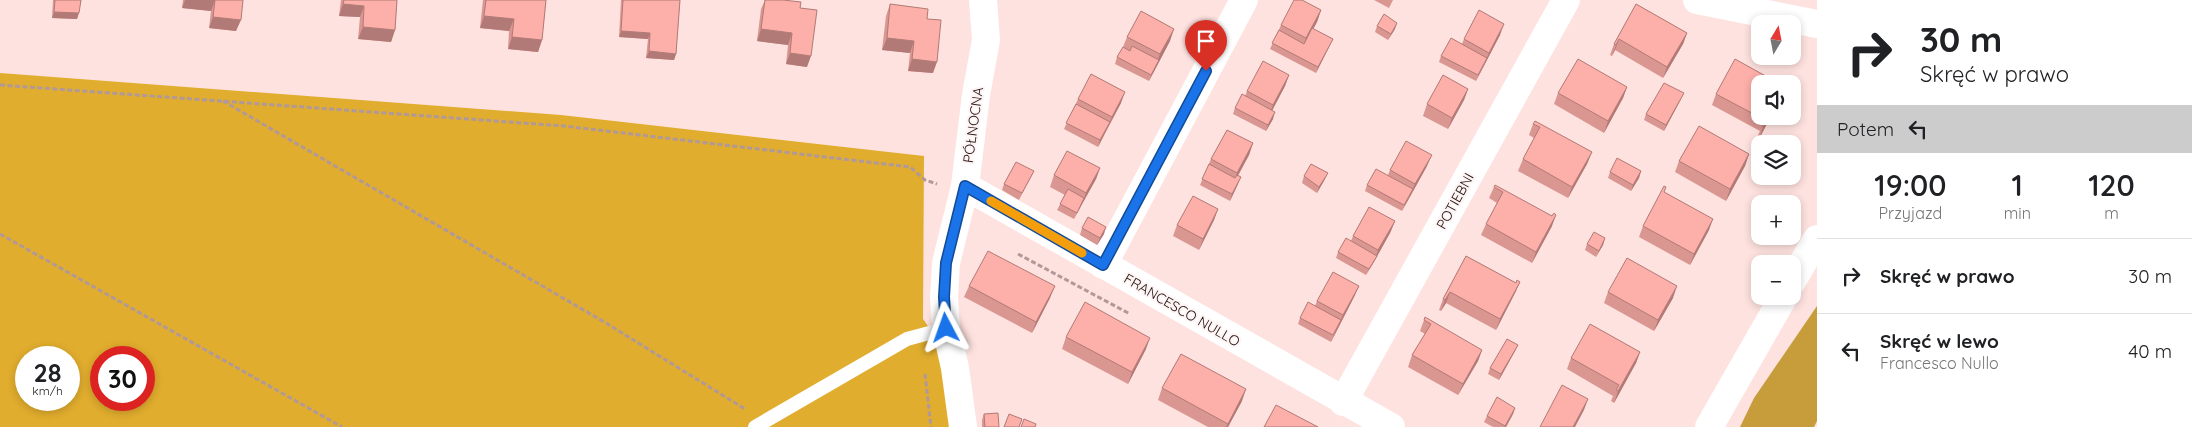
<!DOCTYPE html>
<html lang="pl">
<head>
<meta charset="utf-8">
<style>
  :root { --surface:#fff; --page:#f2f2f2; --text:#202124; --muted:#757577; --line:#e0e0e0 }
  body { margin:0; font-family:Quicksand,sans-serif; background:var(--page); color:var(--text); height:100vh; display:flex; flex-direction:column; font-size:19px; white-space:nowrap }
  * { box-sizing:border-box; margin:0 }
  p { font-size:16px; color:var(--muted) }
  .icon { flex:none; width:28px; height:28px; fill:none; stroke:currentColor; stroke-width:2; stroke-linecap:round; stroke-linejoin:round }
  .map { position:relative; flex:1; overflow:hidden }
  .details { display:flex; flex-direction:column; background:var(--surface); width:375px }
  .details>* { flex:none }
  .hud { background:#fff; color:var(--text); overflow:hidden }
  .needle { width:32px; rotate:10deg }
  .buttons { position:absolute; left:1751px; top:15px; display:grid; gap:10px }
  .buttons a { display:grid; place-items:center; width:50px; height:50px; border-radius:10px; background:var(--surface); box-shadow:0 2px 8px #0003; font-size:25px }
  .speed { position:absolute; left:15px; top:346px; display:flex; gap:10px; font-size:25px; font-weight:700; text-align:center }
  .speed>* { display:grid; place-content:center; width:65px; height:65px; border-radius:50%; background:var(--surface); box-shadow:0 2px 8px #0003; line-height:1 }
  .speed small { font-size:12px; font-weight:400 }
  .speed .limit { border:8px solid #d22; background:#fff; color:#111 }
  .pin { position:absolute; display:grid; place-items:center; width:42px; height:42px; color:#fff; margin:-51px -21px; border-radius:50% 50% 50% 0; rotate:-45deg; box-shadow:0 0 5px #0007 }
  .pin .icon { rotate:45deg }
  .me { position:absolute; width:55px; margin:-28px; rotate:356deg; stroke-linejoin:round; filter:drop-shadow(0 0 4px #0008) }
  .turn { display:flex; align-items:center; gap:18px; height:105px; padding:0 20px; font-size:22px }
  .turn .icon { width:65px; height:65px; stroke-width:2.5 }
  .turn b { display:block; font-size:35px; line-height:42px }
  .then { display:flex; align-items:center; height:48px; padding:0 20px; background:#0003; gap:10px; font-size:19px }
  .eta { display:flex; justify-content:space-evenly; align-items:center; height:85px; text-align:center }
  .eta b { font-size:30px; font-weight:600; line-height:35px }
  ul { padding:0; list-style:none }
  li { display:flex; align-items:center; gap:15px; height:75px; padding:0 20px; border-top:1px solid var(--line) }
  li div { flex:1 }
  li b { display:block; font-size:19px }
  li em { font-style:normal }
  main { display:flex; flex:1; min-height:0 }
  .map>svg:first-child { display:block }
  .green { fill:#e1ad2e; fill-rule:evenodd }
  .forest { fill:#c79c3a }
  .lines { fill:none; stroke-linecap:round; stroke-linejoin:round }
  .path { stroke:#b19997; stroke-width:3; stroke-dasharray:5 2.5; stroke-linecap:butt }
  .service { stroke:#fff; stroke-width:14 }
  .minor { stroke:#fff; stroke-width:28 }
  .tertiary { stroke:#fff; stroke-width:28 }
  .wall { fill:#da9691 }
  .shaded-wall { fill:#b17a76 }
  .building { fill:#fdafa9; stroke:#b17a76 }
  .route-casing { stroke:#114b97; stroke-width:12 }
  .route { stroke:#1a73e8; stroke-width:9 }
  .slow { stroke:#f59e0b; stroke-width:9 }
  .labels { text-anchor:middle; stroke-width:4; stroke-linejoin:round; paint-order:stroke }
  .street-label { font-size:14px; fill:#1f100f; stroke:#fdf4f3 }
</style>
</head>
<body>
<main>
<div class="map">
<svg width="1817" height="427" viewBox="0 0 1817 427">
  <rect width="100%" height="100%" fill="#fee2df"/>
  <path class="green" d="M0,73l561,42 363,41 -1,163c24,32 24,70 30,108h-953zM26,358h43v42h-43zM101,358h43v42h-43z"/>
  <path class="forest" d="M1817,306v115l-3,6h-74l14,-29z"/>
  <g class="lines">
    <path class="path" d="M0,85l564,41 346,41 15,13 12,4
      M223,101l383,222 139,86
      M0,234l342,193
      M1018,254l112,60
      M925,374l6,53"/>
    <path class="service" d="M755,427l152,-88 26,-7"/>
    <path class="minor" d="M1697,0l120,24
      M965,186l426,241
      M1103,265l141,-265
      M1343,402l223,-402
      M963,427l-8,-59 -9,-40 -2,-31 2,-34 19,-77 11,-91 10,-55 -3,-40"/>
    <path class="tertiary" d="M1792,281l25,-42
      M1709,427l75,-131"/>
  </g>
  <path class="wall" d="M53,0h28l-4,19 -25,-1z
    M183,0h60l-7,31 -27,-3 2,-17 -29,-3z
    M341,0h56l-2,30 -4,12 -33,-3 2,-22 -21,-1z
    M483,0h63l-4,40 -4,12 -30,-3 1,-18 -29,-3z
    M621,0h59l-4,54 -2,6 -28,-2 2,-19 -29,-2z
    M765,0h18l17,8 7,59 -21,-3 2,-19 -31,-4 4,-32z
    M1374,0h19l-4,8z
    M890,4l37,15 6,54 -25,-2 2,-18 -28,-3 4,-34z
    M1636,4l51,29 -4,11 -20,34 -48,-28 -3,6 -2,-1 4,-11z
    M1321,10l-4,12 -4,7 20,10 -17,34 -46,-24 11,-24z
    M1377,26l18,3 -7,11 -13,-8z
    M1500,35l-24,46 -37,-19 2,-6 21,-12 2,-5z
    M1127,37l43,4 -21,40 -34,-17 2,-7 6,-10z
    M1289,75l-4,11 -13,25 1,8 -7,12 -33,-17 2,-6 10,-12 2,-5z
    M1627,87l-4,11 -19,35 -50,-29 4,-11z
    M1468,89l-4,11 -16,29 -25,-13 4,-12z
    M1716,94l44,22h11l-12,23 -2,-2 3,-6 -48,-26z
    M1078,99l43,4 -23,44 -34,-18z
    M1681,99l-17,32 -20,-11 2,-6z
    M1533,124l59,28 -5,12 -19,34 -50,-27 5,-12 11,-21 -5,-3z
    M1253,143l-4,12 -11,21v8l-8,17 -30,-16 11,-26z
    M1749,154l-4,12 -19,35 -51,-29 4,-11z
    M1427,166l-25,45 -37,-20 2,-6 21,-10 2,-5z
    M1100,168l-4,11 -22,40 -17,-9 8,-15 -15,-8 4,-12z
    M1034,171l-3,6 -12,23 -17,-10 2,-6z
    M1641,171l-2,7 -8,13 -23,-13 2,-6z
    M1304,176l21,3 -8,14 -15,-10z
    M1494,187l58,29v10l-20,37 -51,-28 5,-11 11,-21 -8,-5z
    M1218,209l-4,11 -15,30 -26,-14 4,-11z
    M1395,221l-5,12 -24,42 -30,-17 2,-6 13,-11 2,-5z
    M1643,226l66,4 -19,35 -51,-28z
    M1082,228l22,6 -7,11 -17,-10z
    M1605,238l-2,7 -7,12 -11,-7 2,-6z
    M1466,256l50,27 4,-1 -5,11 -19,37 -50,-27 -5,8 -2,-1 4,-11z
    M969,286l81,12 -18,35 -68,-36z
    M1359,286l-5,11 -23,45 -33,-18 2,-6 15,-12 2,-5z
    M1608,292l65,6 -19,33 -50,-28z
    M1424,320l58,30 -4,11 -20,34 -50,-28 4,-12 13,-21 -5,-3z
    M1066,337l80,12 -18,35 -66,-35z
    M1518,345l-3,6 -16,29 -11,-6 2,-6z
    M1640,352l-4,11 -22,40 -3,-2 2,-5 -46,-27 4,-11z
    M1162,388l80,13 -14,26h-20l-50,-27z
    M1515,408l-2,6 -7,13h-13l-9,-5 3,-6z
    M984,414l15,13h-17v-7z"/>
  <path class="shaded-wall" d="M185,0h30l-4,11 -29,-3z
    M343,4l21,2 -4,11 -21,-1z
    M1321,10l-4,12 -15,28 4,-12z
    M54,12l25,1 -2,6 -25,-1z
    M484,16l30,3 -5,12 -29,-3z
    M213,17l28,3 -5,11 -27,-3z
    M1397,23l-2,6 -7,11 3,-6z
    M1504,24l-4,11 -24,46 13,-28z
    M363,27l32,3 -4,12 -33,-3z
    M761,29l31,4 -4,12 -31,-4z
    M1174,29l-4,12 -21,40 11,-27z
    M621,31l29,2 -2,6 -29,-2z
    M1687,33l-4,11 -20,34 4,-11z
    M512,37l30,3 -4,12 -30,-3z
    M887,38l27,3 -4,12 -28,-3z
    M1333,39l-17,34 2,-6z
    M1619,39l-4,11 -3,6 4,-11z
    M649,51l27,3 -2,6 -28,-2z
    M790,53l21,3 -4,11 -21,-3z
    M912,59l25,3 -4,11 -25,-2z
    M1289,75l-4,11 -16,30 4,-11z
    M1627,87l-4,11 -19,35 4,-12z
    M1468,89l-4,11 -16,29 4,-11z
    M1125,92l-4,11 -14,26 5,-12z
    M1684,93l-3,6 -17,32 2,-6z
    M1275,112l-2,7 -7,12 2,-6z
    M1769,116h2l-12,23 4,-12z
    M1110,122l-3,7 -9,18 2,-7z
    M1253,143l-4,12 -16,29 4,-11z
    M1592,152l-5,12 -19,34 4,-11z
    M1749,154l-4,12 -19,35 4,-12z
    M1432,155l-5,11 -25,45 13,-27z
    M1100,168l-4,11 -14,25 4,-11z
    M1641,171l-2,7 -8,13 2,-6z
    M1328,173l-3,6 -8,14 2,-6z
    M1241,177l-3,7 -8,17 2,-7z
    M1084,198l-2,6 -8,15 3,-6z
    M1218,209l-4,11 -15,30 4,-11z
    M1556,215l-4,11 -20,37 4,-11z
    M1713,219l-4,11 -19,35 4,-11z
    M1395,221l-5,12 -16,29 4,-12z
    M1106,227l-2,7 -7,11 3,-7z
    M1605,238l-2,7 -7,12 3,-6z
    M1377,256l-3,6 -8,13 3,-6z
    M1520,282l-5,11 -19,37 4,-11z
    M1055,286l-5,12 -18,35 4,-11z
    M1359,286l-5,11 -23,45 12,-27z
    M1677,286l-4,12 -19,33 4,-11z
    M1450,292l-4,11 -5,8 4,-11z
    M1150,338l-4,11 -18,35 4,-12z
    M1518,345l-3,6 -16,29 2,-6z
    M1482,350l-4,11 -20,34 5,-11z
    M1640,352l-4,11 -22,40 4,-12z
    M1246,389l-4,12 -14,26h-2z
    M1588,399l-4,11 -9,17h-2z
    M1515,408l-2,6 -7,13h-1z"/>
  <path class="building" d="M55,0h26l-2,13 -25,-1z
    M215,0h28l-2,20 -28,-3z
    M344,0h53l-2,30 -32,-3 1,-21 -21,-2z
    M486,0h60l-4,40 -30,-3 2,-18 -30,-3z
    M623,0h57l-4,54 -27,-3 1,-18 -29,-2z
    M765,0h18l18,2 -1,6 17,2 -6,46 -21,-3 2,-20 -31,-4z
    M1294,0h8l19,10 -15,28 -25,-13z
    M890,4l38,5 -1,10 14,1 -4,42 -25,-3 2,-18 -27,-3z
    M1636,4l51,29 -20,34 -48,-28 -3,6 -2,-1z
    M1479,10l25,14 -15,29 -25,-14z
    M1141,11l33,18 -14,25 -33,-17z
    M1384,14l13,9 -6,11 -14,-8z
    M1312,28l21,11 -15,28 -46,-24 7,-13 25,14z
    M1451,38l36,20 -9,17 -37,-19z
    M1132,46l27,14 -8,15 -34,-18 6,-10 7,4z
    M1578,59l49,28 -19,34 -50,-28z
    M1735,59l45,25h-20v32h9l-6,11 -1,-1 3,-6 -49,-26z
    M1263,61l26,14 -16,30 -26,-14z
    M1091,74l34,18 -13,25 -34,-18z
    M1443,75l25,14 -16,29 -25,-14z
    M1664,83l20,10 -18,32 -20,-11z
    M1242,94l33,18 -7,13 -33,-17z
    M1076,104l34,18 -10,18 -34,-17z
    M1535,121l57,31 -20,35 -49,-28 17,-32 -7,-3z
    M1699,126l50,28 -19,35 -51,-28z
    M1227,130l26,13 -16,30 -26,-14z
    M1406,141l26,14 -17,29 -25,-14z
    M1067,151l33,17 -14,25 -32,-18z
    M1617,158l24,13 -8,14 -23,-13z
    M1016,162l18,9 -12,22 -18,-9z
    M1209,164l26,14 2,-3 4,2 -9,17 -30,-15z
    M1311,164l17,9 -9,14 -15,-11z
    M1376,169l37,20 -9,16 -37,-20z
    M1495,185l57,31 2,-3 2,2 -20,37 -50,-28 17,-32 -9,-5z
    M1664,186l2,1 -2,5 49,27 -19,35 -51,-28z
    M1068,189l16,9 -7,15 -17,-9z
    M1193,196l25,13 -15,30 -26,-14z
    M1369,207l26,14 -17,29 -25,-14z
    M1088,217l18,10 -6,11 -18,-10z
    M1594,232l11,6 -6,13 -12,-7z
    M1346,238l31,18 -8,13 -31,-17z
    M988,251l67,35 -19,36 -67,-36z
    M1466,256l50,27 1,-3 3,2 -20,37 -50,-27 -5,8 -2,-1z
    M1627,258l50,28 -19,34 -50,-28z
    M1333,272l26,14 -16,29 -26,-14z
    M1085,302l65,36 -18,34 -66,-35z
    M1308,302l33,18 -8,15 -33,-17z
    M1425,317l57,33 -19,34 -51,-29 19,-31 -7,-4z
    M1590,324l50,28 -22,39 -2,-1 3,-5 -48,-27z
    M1507,339l11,6 -17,29 -11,-6z
    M1181,354l65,35 -18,35 -66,-36z
    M1562,385l26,14 -15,28h-33z
    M1497,397l18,11 -10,18 -18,-10z
    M1276,405l42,22h-54z
    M998,413l1,14h-14l-1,-13z
    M1009,414l13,5 -3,8h-15z
    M1024,419l12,5 -1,3h-14z"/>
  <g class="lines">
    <g class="route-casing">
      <path id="route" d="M946,328l-2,-31 2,-34 19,-77 138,79 103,-194"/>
    </g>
    <use href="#route" class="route"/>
    <path class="slow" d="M991,201l91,52"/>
  </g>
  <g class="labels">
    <g class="street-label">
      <text transform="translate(973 125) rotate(-82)" y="5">PÓŁNOCNA</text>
      <text transform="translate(1455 201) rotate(-61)" y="5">POTIEBNI</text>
      <text transform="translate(1182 310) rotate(30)" y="5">FRANCESCO NULLO</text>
    </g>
  </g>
</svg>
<div class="buttons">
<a><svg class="needle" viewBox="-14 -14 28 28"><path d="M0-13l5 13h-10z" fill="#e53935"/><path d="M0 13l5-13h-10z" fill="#757577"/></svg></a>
<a><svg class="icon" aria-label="sound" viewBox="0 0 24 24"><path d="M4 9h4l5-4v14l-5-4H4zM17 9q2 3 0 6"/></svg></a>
<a><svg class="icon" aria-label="layers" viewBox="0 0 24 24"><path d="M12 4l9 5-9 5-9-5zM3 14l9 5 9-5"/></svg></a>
<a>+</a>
<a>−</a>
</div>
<div class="speed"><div>28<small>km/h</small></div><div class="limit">30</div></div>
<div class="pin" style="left:1206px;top:71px;background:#d93025"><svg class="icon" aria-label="arrive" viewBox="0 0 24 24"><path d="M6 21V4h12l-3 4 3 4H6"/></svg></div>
<svg class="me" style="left:946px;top:328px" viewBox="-20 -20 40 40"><path d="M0-17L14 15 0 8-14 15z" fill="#1a73e8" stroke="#fff" stroke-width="4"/></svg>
</div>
<section class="details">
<div class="hud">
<div class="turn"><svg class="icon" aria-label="right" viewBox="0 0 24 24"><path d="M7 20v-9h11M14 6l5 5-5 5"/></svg><div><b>30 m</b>Skręć w prawo</div></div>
<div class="then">Potem<svg class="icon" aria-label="left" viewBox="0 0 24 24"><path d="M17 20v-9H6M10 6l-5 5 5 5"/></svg></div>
</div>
<div class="eta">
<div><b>19:00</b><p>Przyjazd</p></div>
<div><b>1</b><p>min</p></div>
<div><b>120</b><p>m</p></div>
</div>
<ul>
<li><svg class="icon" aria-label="right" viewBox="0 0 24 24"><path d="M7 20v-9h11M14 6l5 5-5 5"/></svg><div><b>Skręć w prawo</b></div><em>30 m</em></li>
<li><svg class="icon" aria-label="left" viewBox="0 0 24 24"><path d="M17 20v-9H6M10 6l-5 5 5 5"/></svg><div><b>Skręć w lewo</b><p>Francesco Nullo</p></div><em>40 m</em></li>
</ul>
</section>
</main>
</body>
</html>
